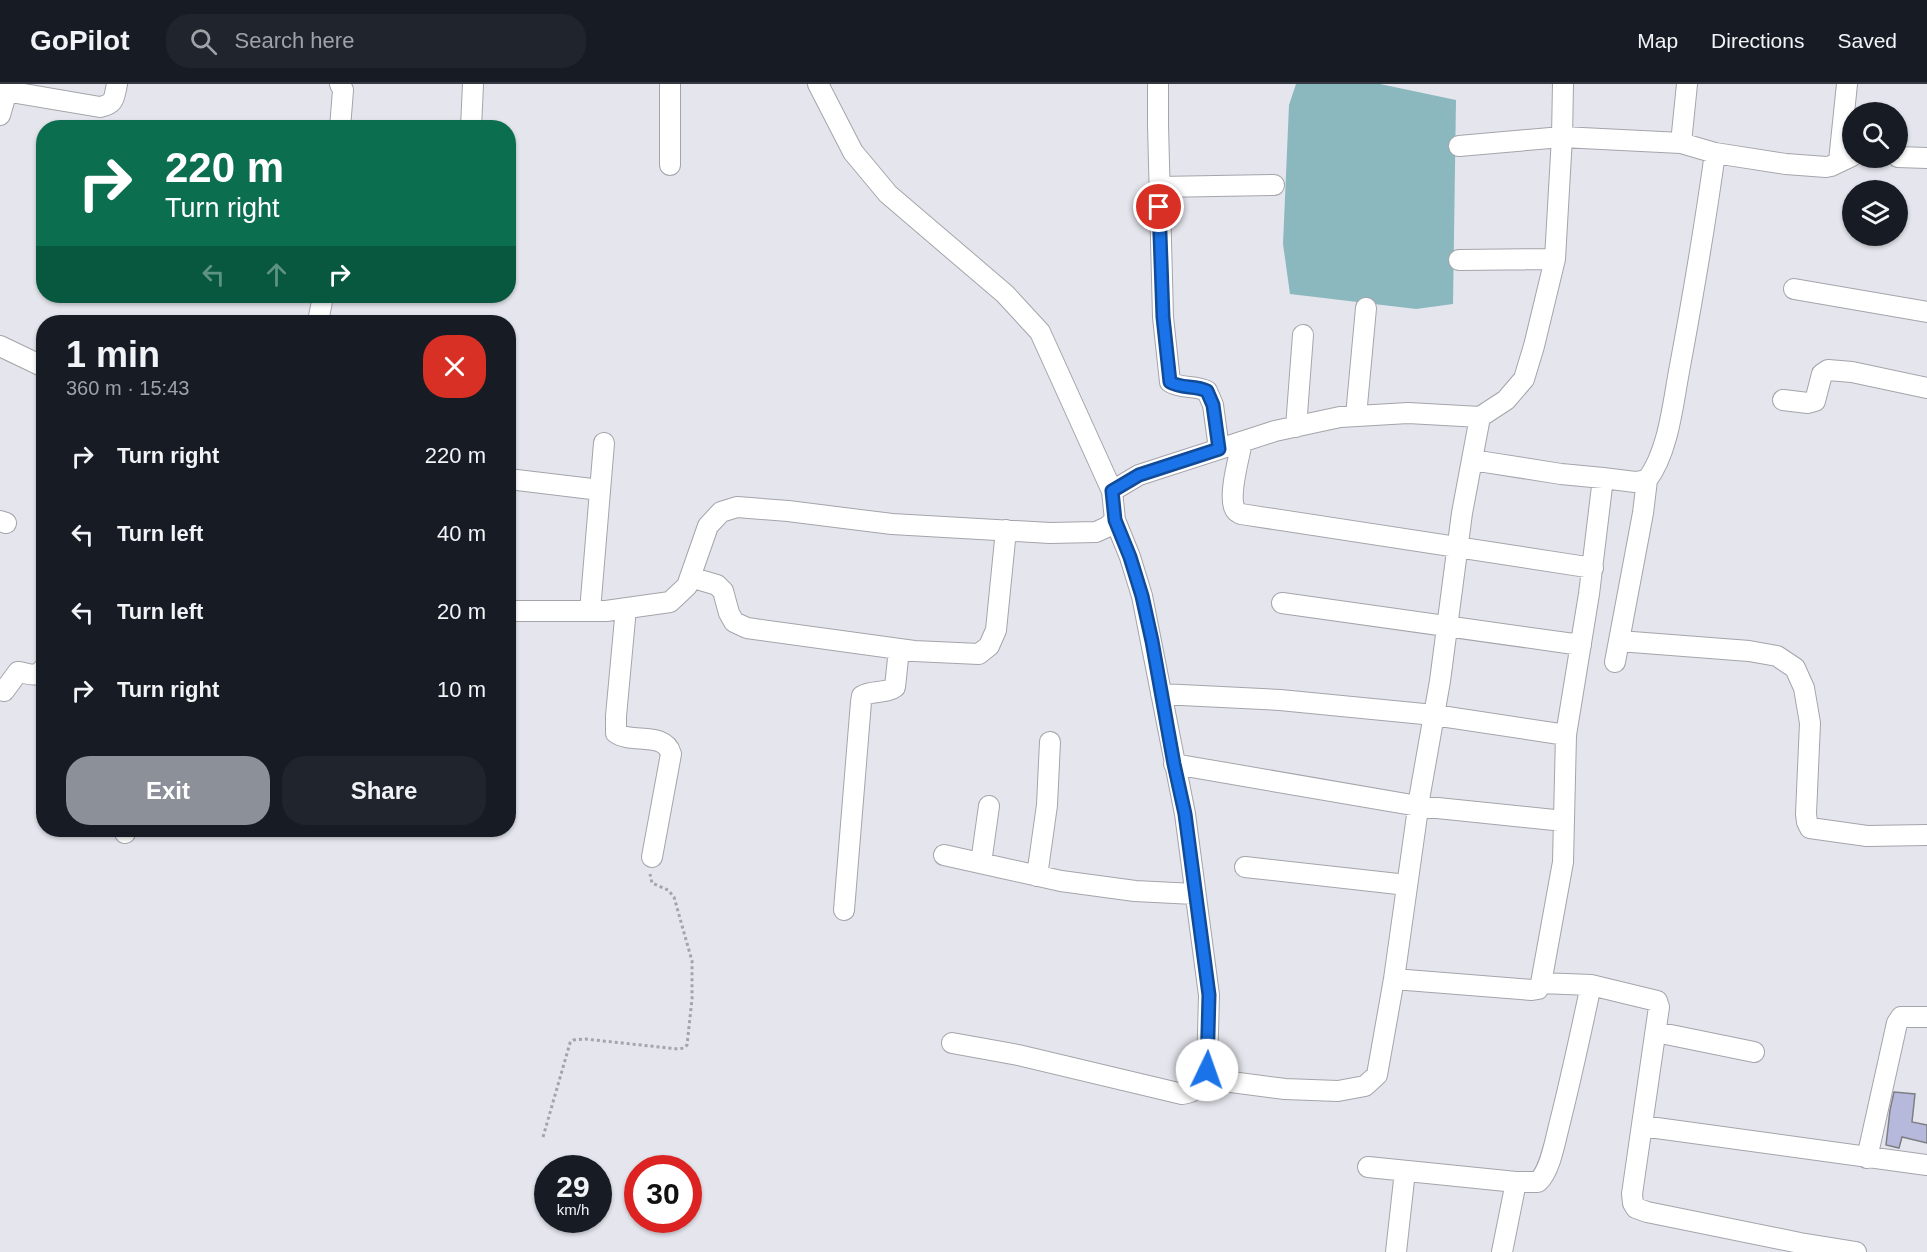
<!DOCTYPE html>
<html lang="en">
<head>
<meta charset="utf-8">
<style>
  :root { --surface:#171b24; --page:#20242c; --text:#f1f3f6; --muted:#9ea1a6; --line:#363941; --accent:#8c9099 }
  body { margin:0; font-family:Arial,sans-serif; background:var(--page); color:var(--text); height:100vh; display:flex; flex-direction:column; font-size:22px; white-space:nowrap }
  * { box-sizing:border-box; margin:0 }
  p { font-size:20px; color:var(--muted) }
  .icon { flex:none; width:33px; height:33px; fill:none; stroke:currentColor; stroke-width:2; stroke-linecap:round; stroke-linejoin:round }
  .map { position:relative; flex:1; overflow:hidden }
  .sheet { position:absolute; left:36px; top:231px; width:480px; height:522px; display:flex; flex-direction:column; background:var(--surface); border-radius:24px; box-shadow:0 2px 4px #0004 }
  .sheet>* { flex:none }
  .top-card { position:absolute; left:36px; top:36px; width:480px; height:183px; border-radius:24px; box-shadow:0 2px 4px #0004; background:#0b6e4f; color:#fff; overflow:hidden }
  .controls { position:absolute; left:1842px; top:18px; display:grid; gap:12px }
  .controls a { display:grid; place-items:center; width:66px; height:66px; border-radius:50%; background:var(--surface); box-shadow:0 2px 4px #0004; font-size:30px }
  .speed { position:absolute; left:534px; top:1071px; display:flex; gap:12px; font-size:30px; font-weight:700; text-align:center }
  .speed>* { display:grid; place-content:center; width:78px; height:78px; border-radius:50%; background:var(--surface); box-shadow:0 2px 4px #0004; line-height:1 }
  .speed small { font-size:15px; font-weight:400 }
  .speed .limit { border:9px solid #d22; background:#fff; color:#111 }
  .pin { position:absolute; display:grid; place-items:center; width:51px; height:51px; color:#fff; margin:-26px; border:3px solid #fff; border-radius:50%; box-shadow:0 2px 6px #0007 }
  .me { position:absolute; width:66px; margin:-33px; rotate:3deg; stroke-linejoin:round; filter:drop-shadow(0 0 4px #0008) }
  .turn { display:flex; align-items:center; gap:21px; height:126px; padding:0 30px; font-size:27px }
  .turn .icon { width:78px; height:78px; stroke-width:2.5 }
  .turn b { display:block; font-size:42px; line-height:51px }
  .lanes { display:flex; align-items:center; height:57px; padding:0 30px; background:#0003; justify-content:center; gap:30px; direction:ltr }
  .lanes .off { opacity:.35 }
  .round { display:grid; place-items:center; flex:none; width:63px; height:63px; border-radius:24px; background:var(--page) }
  .head { display:flex; align-items:center; justify-content:space-between; height:102px; padding:0 30px }
  h1 { font-size:36px; font-weight:600; line-height:45px }
  .button { display:flex; gap:12px; margin-top:auto; padding:12px 30px }
  .button a { flex:1; height:69px; border-radius:24px; background:var(--accent); color:#fff; font-size:24px; font-weight:600; line-height:69px; text-align:center }
  .button a+a { background:var(--page); color:var(--text) }
  ul { padding:0; list-style:none }
  li { display:flex; align-items:center; gap:18px; height:78px; padding:0 30px }
  li div { flex:1 }
  li b { display:block; font-size:22px }
  li em { font-style:normal }
  header { display:flex; align-items:center; gap:36px; box-sizing:border-box; height:84px; padding:0 30px; background:var(--surface); border-bottom:2px solid var(--line) }
  header strong { font-size:28px }
  nav { display:flex; gap:33px; margin-inline-start:auto; font-size:21px }
  .search { width:420px; height:54px; background:var(--page); display:flex; align-items:center; gap:15px; box-sizing:border-box; padding:0 21px; border-radius:24px; color:var(--muted); font-size:22px }
  .map>svg:first-child { display:block }
  .water { fill:#8bb8bf }
  .building { fill:#b6b9db; stroke:#7e7e85; stroke-width:1.5 }
  .lines { fill:none; stroke-linecap:round; stroke-linejoin:round }
  .minor-casing { stroke:#a4a4ab; stroke-width:22 }
  .path { stroke:#a4a4ab; stroke-width:3; stroke-dasharray:3 3; stroke-linecap:butt }
  .minor { stroke:#fff; stroke-width:20 }
  .route-casing { stroke:#114b97; stroke-width:15 }
  .route { stroke:#1a73e8; stroke-width:10 }
</style>
</head>
<body>
<header>
<strong>GoPilot</strong>
<div class="search"><svg class="icon" aria-label="search" viewBox="0 0 24 24"><circle cx="10" cy="10" r="6"/><path d="M15 15l6 6"/></svg>Search here</div>
<nav><a>Map</a><a>Directions</a><a>Saved</a></nav>
</header>
<div class="map">
<svg width="1927" height="1168" viewBox="0 0 1927 1168">
  <rect width="100%" height="100%" fill="#e5e5ed"/>
  <path class="water" d="M1296,0h84l76,16 -3,204 -37,5 -126,-15 -7,-50 6,-139z"/>
  <path class="building" d="M1894,1008l21,2 -3,28 15,3v18l-25,-6 -3,11 -13,-3 4,-35z"/>
  <g class="lines">
    <g class="minor-casing">
      <path id="minor" d="M670,0v81
        M818,0l35,68 35,42 117,100 35,38 72,159
        M1158,0v41l5,192 7,65c11,7 25,3 37,9l6,14 6,44
        M0,6l100,17c15,-3 14,-9 17,-23
        M0,31l7,-24
        M340,44l3,-38 -3,-6
        M471,44l2,-44
        M1681,59l6,-59
        M1459,62l103,-9 119,6 34,10 71,11 40,3 5,-1 21,-10
        M1898,73l29,1
        M1839,77l8,-77
        M1159,103l115,-2
        M1459,176l96,-1
        M1794,205l133,23
        M318,238l5,-26
        M0,262l44,21
        M1783,316l25,3 7,-2 7,-27 6,-4 24,2 75,16
        M1356,332l10,-108
        M1296,343l7,-92
        M1242,358c-3,16 -13,50 -8,65 2,5 3,5 7,7l352,54
        M1603,394l32,4 12,-2c22,-29 26,-78 33,-114 13,-70 25,-141 35,-213
        M508,395l92,11
        M1115,436l15,37 12,39 43,218 24,181 -2,75 3,7 6,3 69,9 53,2 27,-5 12,-11 17,-96 26,-185 20,-113 22,-168 18,-96
        M0,437l6,2
        M690,493l27,8 6,6 6,22 5,9 13,6 167,23 65,3 10,-8 7,-16 10,-100
        M1282,519l299,42
        M626,524l-10,108v17c15,11 49,-2 55,21l-19,103
        M508,527h98l64,-9 17,-16 21,-60 13,-14 16,-5 51,4 104,13 158,9 46,-1 11,-5 8,-7 -3,-29 27,-16 136,-44 65,-14 68,-4 72,4 26,-17 18,-21 10,-33 21,-87 7,-122 1,-53
        M590,527l14,-168
        M1619,557l130,10 28,5 18,12 9,20 6,35 -4,91 1,8 3,6 57,8 60,-1
        M1615,578l28,-149 4,-33
        M4,607l14,-19c11,1 18,7 26,-4
        M1161,610l119,6 154,15 132,20
        M1174,680l244,42 146,15
        M125,749l1,-3
        M944,771l117,26 74,10 59,3
        M981,779l8,-57
        M1245,783l162,18
        M1037,792l10,-71 3,-63
        M844,826l17,-208 1,-6c10,-6 24,-2 33,-9l4,-38
        M1394,895l138,11 6,-1 3,-6 22,-121 3,-127 23,-141 14,-116 -42,-4 -89,-14
        M1541,899l50,2 66,16 2,6 -27,187 1,9 3,5 11,4 153,31 56,9
        M1656,948l98,20
        M952,959l66,12 164,39c13,-2 19,-7 28,-17
        M1642,1042l285,39
        M1867,1074l30,-135 4,-6h26
        M1368,1083l148,15h22c12,-11 17,-40 21,-56 12,-47 22,-94 32,-141
        M1396,1168l9,-81
        M1502,1168l14,-70"/>
    </g>
    <path class="path" d="M543,1053l27,-94 3,-3 12,-1 93,10 6,-1 3,-3 5,-46v-38l-18,-64 -6,-7 -16,-7 -2,-9"/>
    <use href="#minor" class="minor"/>
  </g>
  <g class="lines">
    <g class="route-casing">
      <path id="route" d="M1159,123l4,110 7,65c11,7 25,3 37,9l6,14 6,44 -80,26 -27,16 3,29 15,37 12,39 10,45 22,123 11,50 24,181 -2,75"/>
    </g>
    <use href="#route" class="route"/>
  </g>
</svg>
<div class="controls">
<a><svg class="icon" aria-label="search" viewBox="0 0 24 24"><circle cx="10" cy="10" r="6"/><path d="M15 15l6 6"/></svg></a>
<a><svg class="icon" aria-label="layers" viewBox="0 0 24 24"><path d="M12 4l9 5-9 5-9-5zM3 14l9 5 9-5"/></svg></a>
</div>
<div class="speed"><div>29<small>km/h</small></div><div class="limit">30</div></div>
<div class="pin" style="left:1159px;top:123px;background:#d93025"><svg class="icon" aria-label="arrive" viewBox="0 0 24 24"><path d="M6 21V4h12l-3 4 3 4H6"/></svg></div>
<svg class="me" style="left:1207px;top:986px" viewBox="-20 -20 40 40"><circle r="19" fill="#fff"/><path d="M0-13L10 11 0 6-10 11z" fill="#1a73e8"/></svg>
<div class="top-card">
<div class="turn"><svg class="icon" aria-label="right" viewBox="0 0 24 24"><path d="M7 20v-9h11M14 6l5 5-5 5"/></svg><div><b>220 m</b>Turn right</div></div>
<div class="lanes"><svg class="icon off" aria-label="left" viewBox="0 0 24 24"><path d="M17 20v-9H6M10 6l-5 5 5 5"/></svg><svg class="icon off" aria-label="ahead" viewBox="0 0 24 24"><path d="M12 20V5M6 11l6-6 6 6"/></svg><svg class="icon" aria-label="right" viewBox="0 0 24 24"><path d="M7 20v-9h11M14 6l5 5-5 5"/></svg></div>
</div>
<section class="sheet">
<div class="head"><div><h1>1 min</h1><p>360 m · 15:43</p></div><a class="round" style="background:#d93025;color:#fff"><svg class="icon" aria-label="close" viewBox="0 0 24 24"><path d="M6 6l12 12M18 6L6 18"/></svg></a></div>
<ul>
<li><svg class="icon" aria-label="right" viewBox="0 0 24 24"><path d="M7 20v-9h11M14 6l5 5-5 5"/></svg><div><b>Turn right</b></div><em>220 m</em></li>
<li><svg class="icon" aria-label="left" viewBox="0 0 24 24"><path d="M17 20v-9H6M10 6l-5 5 5 5"/></svg><div><b>Turn left</b></div><em>40 m</em></li>
<li><svg class="icon" aria-label="left" viewBox="0 0 24 24"><path d="M17 20v-9H6M10 6l-5 5 5 5"/></svg><div><b>Turn left</b></div><em>20 m</em></li>
<li><svg class="icon" aria-label="right" viewBox="0 0 24 24"><path d="M7 20v-9h11M14 6l5 5-5 5"/></svg><div><b>Turn right</b></div><em>10 m</em></li>
</ul>
<div class="button"><a>Exit</a><a>Share</a></div>
</section>
</div>
</body>
</html>
